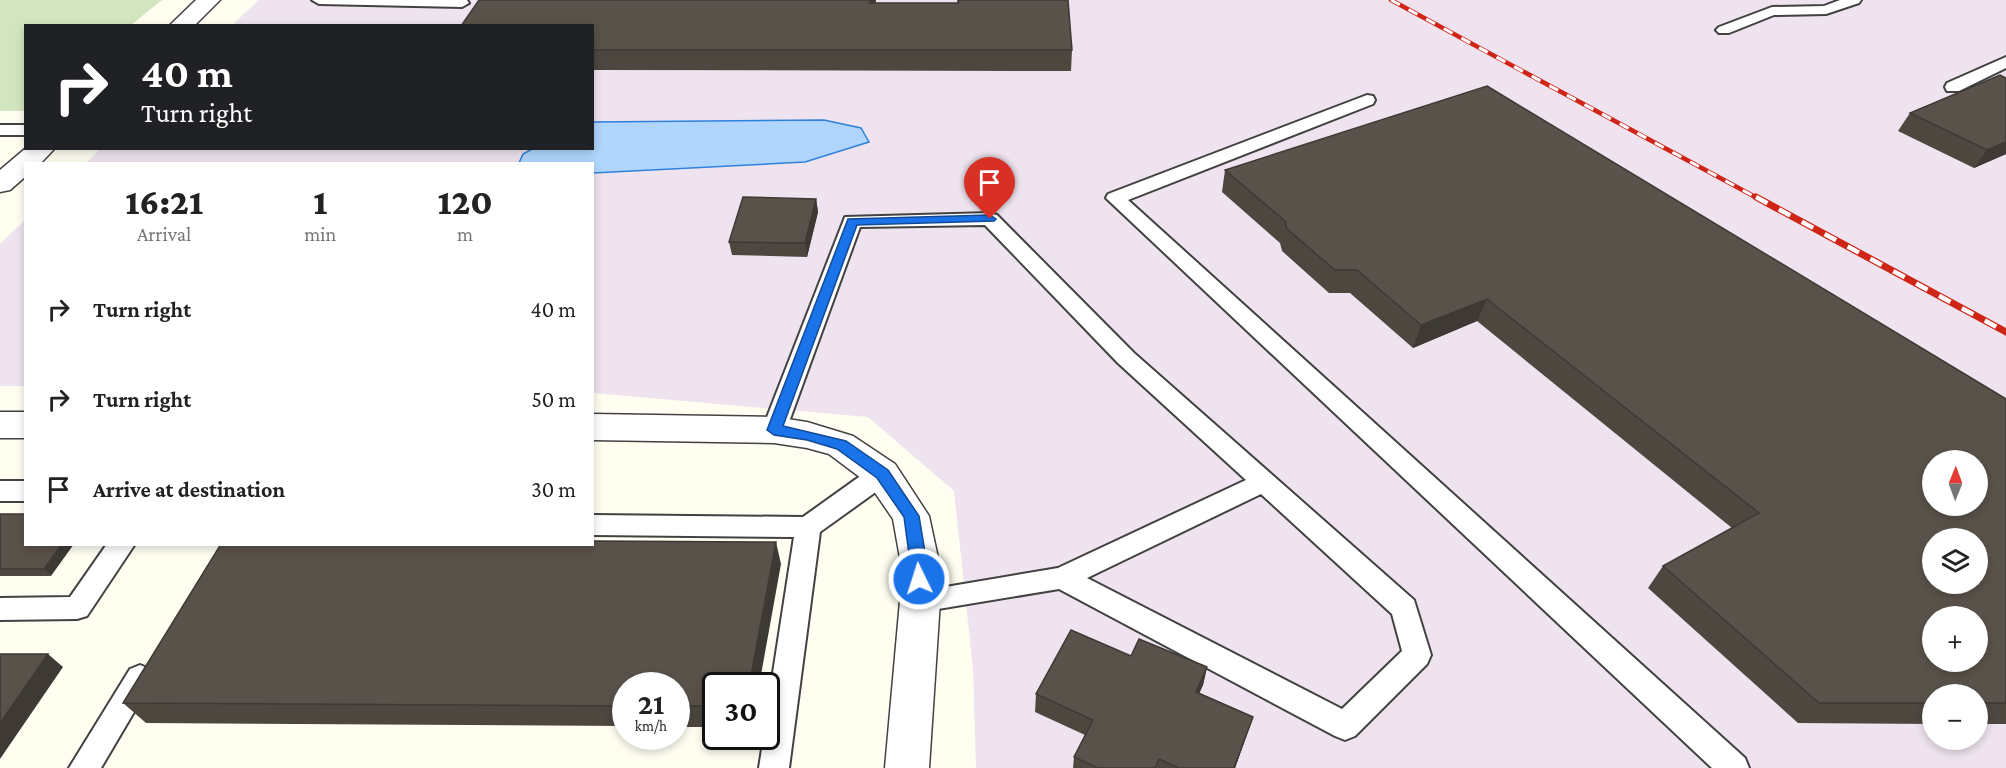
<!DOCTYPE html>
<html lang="en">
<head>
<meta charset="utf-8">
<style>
  :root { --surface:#fff; --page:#f2f2f2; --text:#222; --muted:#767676 }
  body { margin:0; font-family:"Crimson Pro",serif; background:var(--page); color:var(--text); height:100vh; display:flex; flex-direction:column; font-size:22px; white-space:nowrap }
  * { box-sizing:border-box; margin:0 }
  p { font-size:20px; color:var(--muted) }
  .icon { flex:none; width:33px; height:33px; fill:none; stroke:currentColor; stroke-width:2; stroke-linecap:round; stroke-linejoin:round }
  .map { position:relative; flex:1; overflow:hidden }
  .drawer { position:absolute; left:24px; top:162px; width:570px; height:384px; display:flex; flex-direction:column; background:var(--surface); border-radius:0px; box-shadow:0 3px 9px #0003 }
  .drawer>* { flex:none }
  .top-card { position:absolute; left:24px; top:24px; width:570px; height:126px; border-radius:0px; box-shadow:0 3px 9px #0003; background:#202124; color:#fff; overflow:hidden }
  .needle { width:39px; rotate:1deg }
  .controls { position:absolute; left:1922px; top:450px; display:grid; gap:12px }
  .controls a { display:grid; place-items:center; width:66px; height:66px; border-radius:50%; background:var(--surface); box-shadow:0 3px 9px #0003; font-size:30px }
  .speed { position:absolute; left:612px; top:672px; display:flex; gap:12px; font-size:30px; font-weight:700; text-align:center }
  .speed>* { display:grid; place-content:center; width:78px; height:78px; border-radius:50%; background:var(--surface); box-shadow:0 3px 9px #0003; line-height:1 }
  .speed small { font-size:15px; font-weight:400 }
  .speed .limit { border:3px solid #111; border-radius:9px; background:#fff; color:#111 }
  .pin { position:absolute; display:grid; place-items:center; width:51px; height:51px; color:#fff; margin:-62px -26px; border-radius:50% 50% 50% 0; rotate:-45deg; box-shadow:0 0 6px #0007 }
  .pin .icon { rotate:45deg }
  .me { position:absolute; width:66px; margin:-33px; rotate:356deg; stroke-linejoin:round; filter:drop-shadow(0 0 4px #0008) }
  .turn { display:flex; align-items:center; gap:21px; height:126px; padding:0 18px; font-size:27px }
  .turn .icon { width:78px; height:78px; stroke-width:2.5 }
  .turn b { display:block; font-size:42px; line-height:51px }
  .eta { display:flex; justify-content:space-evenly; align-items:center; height:102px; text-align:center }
  .eta b { font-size:36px; font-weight:800; line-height:42px }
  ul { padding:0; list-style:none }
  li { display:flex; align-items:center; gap:18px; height:90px; padding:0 18px }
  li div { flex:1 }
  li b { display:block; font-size:22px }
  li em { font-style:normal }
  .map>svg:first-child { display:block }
  .industrial { fill:#eee3ee; fill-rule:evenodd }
  .cemetery { fill:#d3e5be }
  .water { fill:#b0d6fd; stroke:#2f81dc; stroke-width:1.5 }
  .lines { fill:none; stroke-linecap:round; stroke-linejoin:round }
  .service-casing { stroke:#424242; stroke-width:4 }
  .minor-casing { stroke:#424242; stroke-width:3 }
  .tertiary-casing { stroke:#424242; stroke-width:3 }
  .service { fill:#fff; fill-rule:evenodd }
  .minor { fill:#fff; fill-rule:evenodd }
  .tertiary { fill:#fff; fill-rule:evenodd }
  .rail-far1-casing { stroke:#cf2517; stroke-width:4.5 }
  .rail-casing { stroke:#cf2517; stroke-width:7 }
  .rail-far1 { stroke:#fff; stroke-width:3; stroke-dasharray:10; stroke-linecap:butt }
  .rail { stroke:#fff; stroke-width:4.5; stroke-dasharray:13; stroke-linecap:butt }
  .wall { fill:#4d4740 }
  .shaded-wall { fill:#3e3934 }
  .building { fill:#59524a; stroke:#3e3934; stroke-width:1.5; fill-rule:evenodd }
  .route { fill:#1a73e8; stroke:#114b97; stroke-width:1.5 }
</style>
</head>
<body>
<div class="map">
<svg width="2006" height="768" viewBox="0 0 2006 768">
  <rect width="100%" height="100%" fill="#fffef1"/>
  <path class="industrial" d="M259,0h1747v768h-1030l-3,-100 -19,-177 -86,-74 -275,-24 -1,-229h-507l16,-16h491v-122l-360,-1zM1932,460h45v46h-45zM1932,538h45v46h-45zM1932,616h45v46h-45zM1932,694h45v46h-45z
    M25,220v166h-25v-142z"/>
  <path class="cemetery" d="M0,0h162l-31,25 -105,1 -1,85h-25z"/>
  <path class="water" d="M824,120l37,8 8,14 -64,20 -212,11 -1,-9 -73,-1 4,-9 9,-5 60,-1 1,-26z"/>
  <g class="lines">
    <g class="service-casing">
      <path id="service" d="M312,0h155l2,3 -7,4 -143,-3z
        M1840,0h21l-2,3 -33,11 -52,1 -45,18h-10l-3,-3 3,-3 53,-20 52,-1z
        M2006,57v11l-47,23h-12l-2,-4 2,-4z
        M1367,95l6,1 2,4 -2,4 -245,96 617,558 4,10h-37l-606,-570 2,-4z
        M0,125h26v10h-26z
        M990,213l7,2 137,138 280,247 17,55 -4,9 -72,72 -10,4 -10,-4 -276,-147 -139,23 -10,-3 -3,-8 3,-8 148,-25 188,-88 -128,-117 -133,-138 -125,2 -74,203 -4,6 -8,3 -8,-3 -4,-6 83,-213zM1261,494l131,120 10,37 -60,58 -255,-131z
        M882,465l9,2 3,7 -3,7 -71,51 -31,236h-30l5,-32h2v-18l28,-181 -202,-2v-20l211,2 70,-50z
        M0,481h26v20h-26z
        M107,544h28l-48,72 -10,3 -77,1v-22l70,-1z
        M140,665l10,4 4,9 -53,90h-32l61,-99z"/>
    </g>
    <g class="minor-casing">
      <path id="minor" d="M0,412h26v26h-26z
        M592,414l182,3 33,5 46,14 42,28 34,52 9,42 2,43 -11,167h-44l15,-167v-43l-7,-39 -24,-35 -40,-30 -22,-6 -33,-5 -182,-3z"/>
    </g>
    <g class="tertiary-casing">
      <path id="tertiary" d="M196,0h24l-26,26h-25z
        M26,148h29l-15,16h-14v12l-16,14 -10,2v-22z"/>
    </g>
    <use href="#service" class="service"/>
    <use href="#minor" class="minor"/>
    <use href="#tertiary" class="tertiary"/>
    <g class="rail-far1-casing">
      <path id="rail-far1" d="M1391,0l368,199"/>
    </g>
    <g class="rail-casing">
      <path id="rail" d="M1756,197l250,135"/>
    </g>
    <use href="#rail-far1" class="rail-far1"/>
    <use href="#rail" class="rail"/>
  </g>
  <path class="wall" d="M876,3l196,47 -1,21 -479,-1v-44z
    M2006,78v76l-32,14 -76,-37 12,-18z
    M1225,170l781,229v325h-29v-30h-45v30l-134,-1 -150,-135 15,-22 69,-38 -255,-207 -64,27 -63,-55h-21l-47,-42 -2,-8 -58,-51z
    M816,199l2,13 -11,45 -75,-2 -3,-13z
    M0,514l51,62h-51z
    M781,564l-65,122v41h-40v-41h-50v40l-480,-3 -23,-20z
    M1131,656l76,11 -4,18 -4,8 54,24 -18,51h-162l1,-11 11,-22 -50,-23 1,-18z"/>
  <path class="shaded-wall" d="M871,0h5l-4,23 -2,-20z
    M2006,142v12l-32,14 13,-18z
    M816,199l2,13 -11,45 -2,-14z
    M1487,299l-10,22 -64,27 8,-23z
    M776,542l5,22 -22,122h-10z
    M62,544h12l-23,32 -7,-7z
    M48,654l15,13 -63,92v-36z
    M1207,667l-4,18 -11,25 4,-18z
    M1253,717l-18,51h-1z"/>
  <path class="building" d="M479,0h392l-1,3h88v-3h110l4,50h-480v-24h-131z
    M2000,75l6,3v64l-19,8 -77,-37z
    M1487,86l519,313v304h-29v-9h-45v9h-113l-156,-137 96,-53 -272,-214 -66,26 -64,-55h-22l-48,-41 -2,-8 -60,-51zM1932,460h45v46h-45zM1932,538h45v46h-45zM1932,616h45v46h-45z
    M743,197l73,2 -11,44 -76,-1z
    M0,514h26v30h36l-18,25h-44z
    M592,541l184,1 -27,144h-33v20h-40v-20h-50v20l-503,-3 98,-159h371z
    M1071,630l60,26 8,-17 68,28 -11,25 57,25 -19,51h-55l-20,-9 -4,9h-57l-24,-11 19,-37 -57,-26z
    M0,654h48l-48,69z"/>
  <path class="route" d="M990,215l6,4 -2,2 -137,4 -74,201 63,15 42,29 31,46 7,42 1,21 -2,5 -6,2 -6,-2 -9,-67 -27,-39 -40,-29 -30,-9 -33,-5 -7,-5 81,-211z"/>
</svg>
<div class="controls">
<a><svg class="needle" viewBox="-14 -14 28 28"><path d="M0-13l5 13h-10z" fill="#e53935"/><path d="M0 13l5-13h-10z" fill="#767676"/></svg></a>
<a><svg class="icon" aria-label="layers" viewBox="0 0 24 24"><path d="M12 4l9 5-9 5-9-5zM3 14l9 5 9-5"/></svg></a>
<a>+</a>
<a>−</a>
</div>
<div class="speed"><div>21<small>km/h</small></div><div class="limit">30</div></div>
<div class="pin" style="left:990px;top:219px;background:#d93025"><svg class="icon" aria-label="arrive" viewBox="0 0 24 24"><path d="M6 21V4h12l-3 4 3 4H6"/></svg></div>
<svg class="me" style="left:919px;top:579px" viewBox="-20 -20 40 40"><circle r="17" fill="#1a73e8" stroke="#fff" stroke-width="3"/><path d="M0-11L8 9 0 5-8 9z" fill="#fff"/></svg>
<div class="top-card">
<div class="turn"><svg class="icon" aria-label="right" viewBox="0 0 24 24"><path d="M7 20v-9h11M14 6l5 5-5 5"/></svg><div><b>40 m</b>Turn right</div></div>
</div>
<section class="drawer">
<div class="eta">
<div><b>16:21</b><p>Arrival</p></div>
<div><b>1</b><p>min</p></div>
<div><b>120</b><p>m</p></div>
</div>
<ul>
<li><svg class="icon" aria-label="right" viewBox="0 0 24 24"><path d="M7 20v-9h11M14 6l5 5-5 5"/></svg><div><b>Turn right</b></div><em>40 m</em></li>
<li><svg class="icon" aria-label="right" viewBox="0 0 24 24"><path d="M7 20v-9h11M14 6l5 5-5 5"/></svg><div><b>Turn right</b></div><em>50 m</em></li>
<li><svg class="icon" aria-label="arrive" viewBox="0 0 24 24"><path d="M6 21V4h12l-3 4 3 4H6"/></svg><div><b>Arrive at destination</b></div><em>30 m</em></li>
</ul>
</section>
</div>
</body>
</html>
